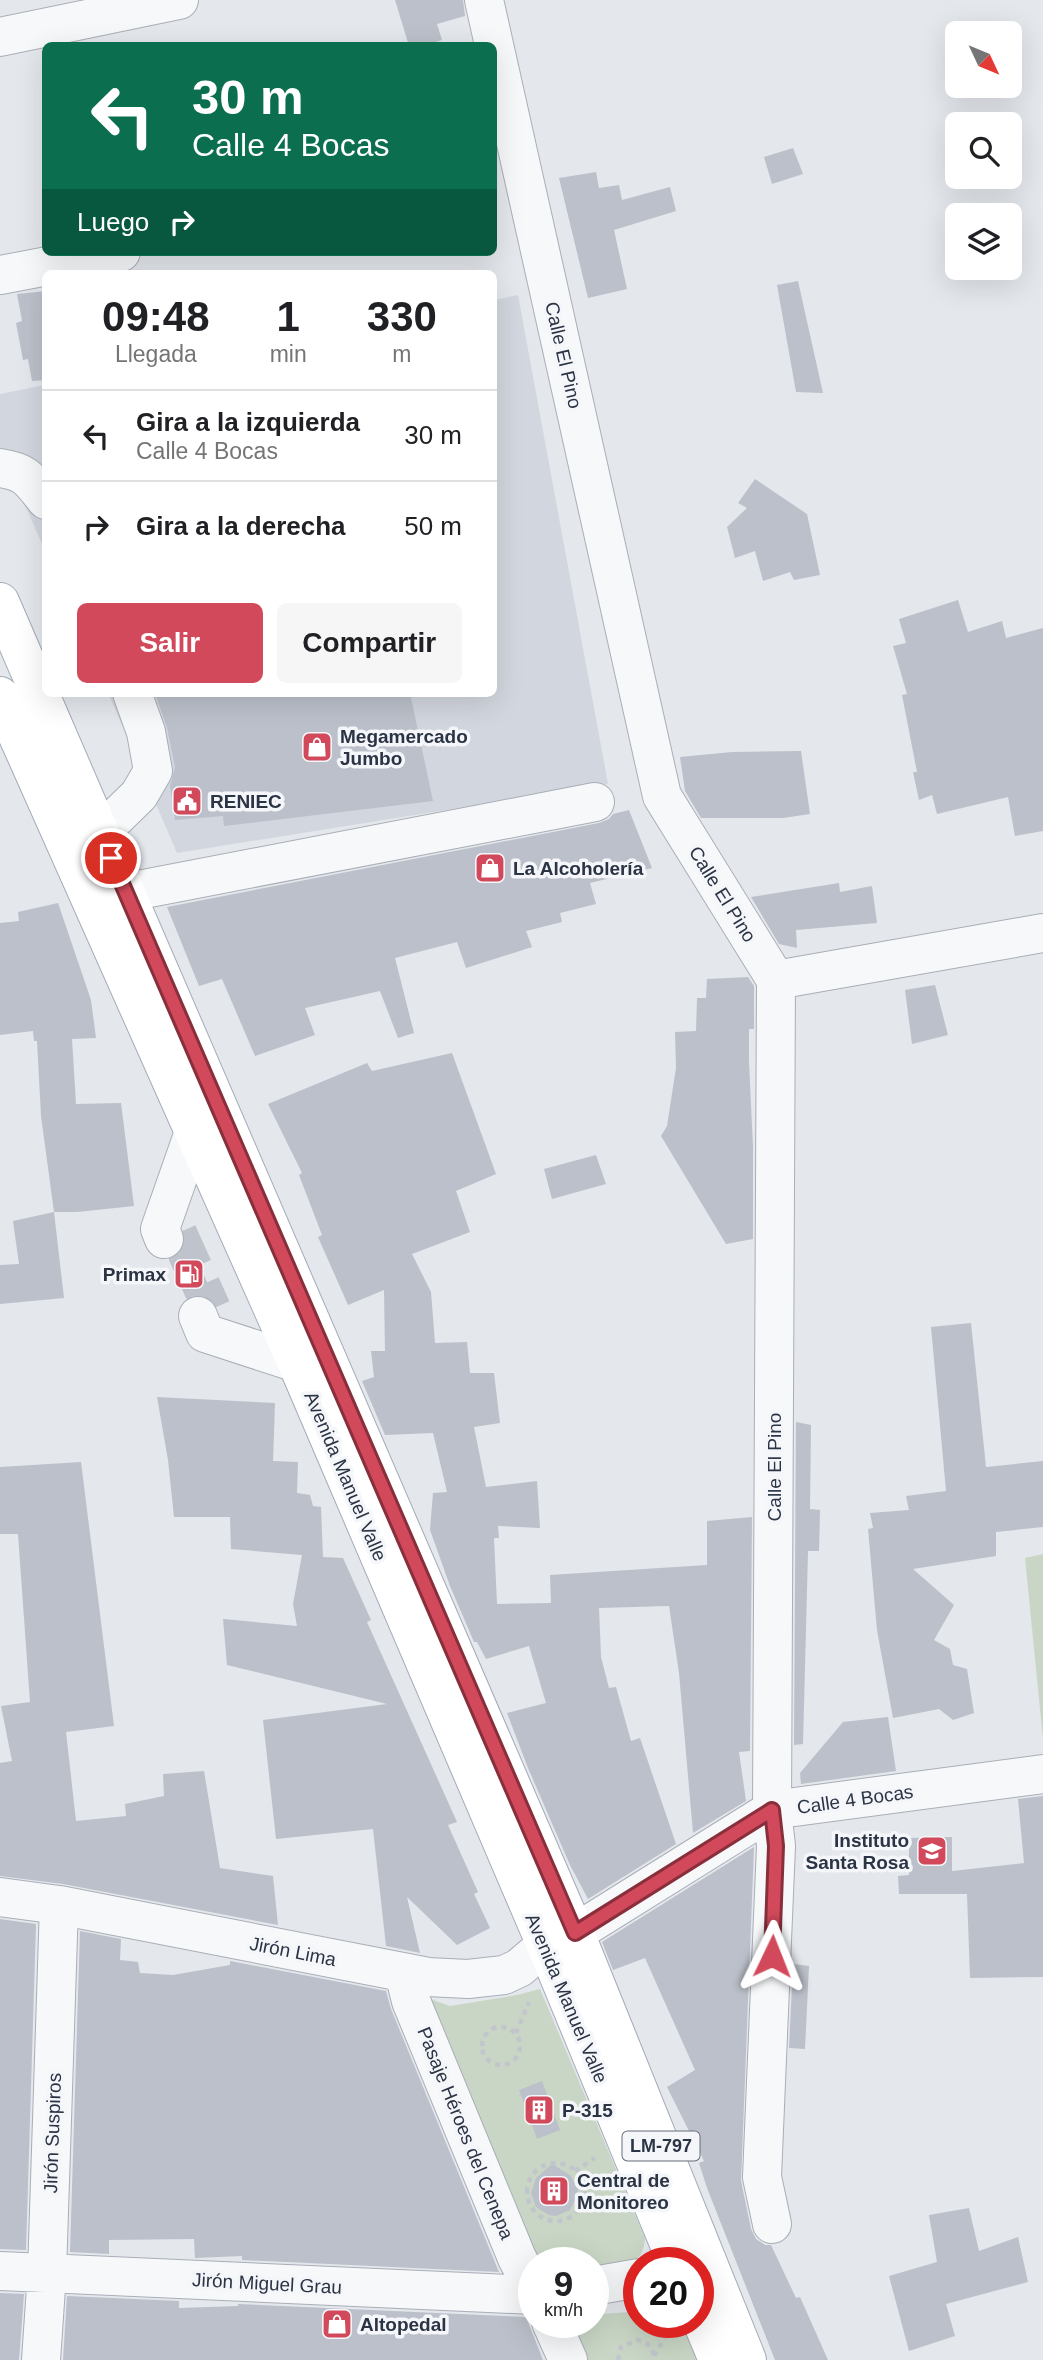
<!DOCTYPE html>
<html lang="es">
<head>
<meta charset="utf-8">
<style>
  :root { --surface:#fff; --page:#f6f6f6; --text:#202124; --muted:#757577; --line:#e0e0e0; --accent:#d1495b }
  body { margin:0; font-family:Helvetica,sans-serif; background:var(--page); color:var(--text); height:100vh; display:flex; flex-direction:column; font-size:26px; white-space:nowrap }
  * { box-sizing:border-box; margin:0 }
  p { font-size:23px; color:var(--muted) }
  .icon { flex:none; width:38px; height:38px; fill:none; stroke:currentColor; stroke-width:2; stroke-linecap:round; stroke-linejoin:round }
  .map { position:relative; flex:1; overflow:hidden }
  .panel { position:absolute; left:42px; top:270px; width:455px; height:427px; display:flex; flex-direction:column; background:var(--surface); border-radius:10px; box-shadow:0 7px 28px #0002 }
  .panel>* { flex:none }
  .guide { position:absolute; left:42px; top:42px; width:455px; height:214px; border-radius:10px; box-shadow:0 7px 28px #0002; background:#0b6e4f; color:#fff; overflow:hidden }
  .needle { width:46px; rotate:134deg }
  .controls { position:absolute; left:945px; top:21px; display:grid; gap:14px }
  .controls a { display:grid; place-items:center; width:77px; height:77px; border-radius:10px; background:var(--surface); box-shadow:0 7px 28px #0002; font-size:35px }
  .speed { position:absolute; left:518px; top:2247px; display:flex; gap:14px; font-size:35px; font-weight:700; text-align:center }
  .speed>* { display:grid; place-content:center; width:91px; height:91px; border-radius:50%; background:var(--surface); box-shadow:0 7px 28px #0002; line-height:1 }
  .speed small { font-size:18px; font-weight:400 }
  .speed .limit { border:10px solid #d22; background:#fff; color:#111 }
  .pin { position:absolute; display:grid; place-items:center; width:60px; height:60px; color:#fff; margin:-30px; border:4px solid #fff; border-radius:50%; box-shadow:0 2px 7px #0007 }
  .me { position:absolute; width:77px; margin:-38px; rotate:2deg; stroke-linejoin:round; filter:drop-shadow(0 0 5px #0008) }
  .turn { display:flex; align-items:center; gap:24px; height:147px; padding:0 35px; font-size:32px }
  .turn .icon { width:91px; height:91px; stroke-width:2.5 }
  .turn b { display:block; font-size:49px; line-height:60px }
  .then { display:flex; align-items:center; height:66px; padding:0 35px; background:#0003; gap:14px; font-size:26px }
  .eta { display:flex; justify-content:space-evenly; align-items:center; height:119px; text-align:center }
  .eta b { font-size:42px; font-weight:700; line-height:49px }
  .action { display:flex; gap:14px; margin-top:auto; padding:14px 35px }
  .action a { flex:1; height:80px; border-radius:10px; background:var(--accent); color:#fff; font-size:28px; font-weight:700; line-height:80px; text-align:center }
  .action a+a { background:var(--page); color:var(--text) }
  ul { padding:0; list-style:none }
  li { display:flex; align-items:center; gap:21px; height:91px; padding:0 35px; border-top:2px solid var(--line) }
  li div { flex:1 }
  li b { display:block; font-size:26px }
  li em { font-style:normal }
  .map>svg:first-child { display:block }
  .built { fill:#d2d6de }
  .green { fill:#c9d6c5 }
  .building { fill:#bbc0ca }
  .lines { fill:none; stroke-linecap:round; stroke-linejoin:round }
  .minor-tunnel { stroke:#bfc3cb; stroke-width:38; stroke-dasharray:38 19; stroke-linecap:butt }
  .minor-casing { stroke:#a9aeb7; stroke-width:40 }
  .major-casing { stroke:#a3abb8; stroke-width:40 }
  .path { stroke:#c2c5cb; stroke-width:4.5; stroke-dasharray:5 5; stroke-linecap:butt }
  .minor { stroke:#f7f8fa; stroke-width:38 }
  .major { stroke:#fff; stroke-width:38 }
  .route-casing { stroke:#882f3b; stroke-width:18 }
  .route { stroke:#d1495b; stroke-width:12 }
  .labels { text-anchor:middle; stroke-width:7; stroke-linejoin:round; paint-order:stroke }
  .shield { fill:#f4f6f9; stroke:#676e7b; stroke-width:2 }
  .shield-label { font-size:18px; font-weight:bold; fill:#2b3445 }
  .street-label { font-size:19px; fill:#2b3445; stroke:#f4f6f9 }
  .poi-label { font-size:19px; font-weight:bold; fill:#2b3445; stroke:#f4f6f9; text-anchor:start }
</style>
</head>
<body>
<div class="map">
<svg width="1043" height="2360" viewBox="0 0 1043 2360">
  <rect width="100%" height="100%" fill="#e4e7ec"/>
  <path class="built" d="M518,295l90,489 -431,69 -69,-160h386v-393z
    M45,385v166l-45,-104v-53z"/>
  <path class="green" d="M1043,1554v185l-18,-181z
    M540,1989l105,249c-1,29 -28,32 -52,41v-16h-59l-118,-269 34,12 67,-11z
    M639,2311v11h47l15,38h-131l-17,-38h40v-7z"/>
  <path class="building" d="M395,0h68l2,16 -28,8 5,16 -18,6h-15z
    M793,148l10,26 -31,10 -8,-27z
    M596,172l3,16 20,-3 3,15 48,-13 6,24 -62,19 13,59 -39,9 -29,-120z
    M798,281l25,112 -27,-1 -19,-107z
    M46,291v89l-14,1 -4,-22 -5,1 -7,-37 6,-2 -5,-27z
    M755,479l52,35 13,61 -26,5 -4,-8 -27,9 -8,-30 -20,7 -8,-31 20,-19 -9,-5z
    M958,600l10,32 34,-11 4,17 37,-10v203l-28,5 -7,-39 -71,17 -5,-19 -13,5 -6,-28h4l-15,-77 5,-1 -14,-48 13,-3 -7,-24z
    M155,693h255l23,108 -209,25 -1,-10 -48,4 -5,-34 5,-19 -8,-39z
    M801,751l9,63 -27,4h-82l-16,-27 -5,-34 52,-5z
    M629,810l23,58 -62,15 6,21 -36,9 2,9 -36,9 6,16 -66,21 -9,-26 -62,16 19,75 -16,5 -18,-47 -75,17 10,27 -60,21 -33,-77 -23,7 -32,-79 432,-84 10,-4 4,-5z
    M839,883l1,9 32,-6 5,37 -81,7 1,18 -18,-4 -28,-47z
    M58,903l33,97 5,38 -24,1 4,65 45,-1 13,103 -57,6h-23l-13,-96 -4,-75h-3l-1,-10 -33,4v-112l19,-2 -1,-9z
    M748,977l6,9v43h-5v33l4,85v92l-27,5 -65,-108 6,-10 9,-58 -1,-36 21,-1 1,-33h9l1,-19z
    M935,985l13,50 -36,9 -7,-54z
    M452,1053l44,121 -40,17 14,41 -58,22 19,38 4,51 32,-1 3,31h24l6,50 -26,4 12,60 51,-6 3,47 -42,-2 1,12h-5l3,66 54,-1 -1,-28 157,-10v-44l45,-4 -2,234 -11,1 7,49 -53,32 -14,-160 -10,-67 -70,2 2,49 8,31 7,-1 15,54 9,-3 36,106 -88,55 -18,-34 -42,-97 -21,-55 39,-10 -17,-57 -43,13 -9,-17h-3l-24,-56 -20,-56 3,-37 14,-1 -14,-59 -48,2 -23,-54 12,-4 -3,-26h14l-1,-61 -36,15 -30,-68 4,-2 -23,-60 3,-2 -34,-69 99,-41 5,8z
    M596,1155l10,29 -54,15 -8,-30z
    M54,1212l10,86 -64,6v-39l19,-1 -6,-43z
    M185,1232l33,75 -7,-9 -9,-4 -16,4 -17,-38 13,-8 3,-9z
    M971,1323l15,144 57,-6v66l-47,5v24l-83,13 41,36 -20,35 16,9 3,16 14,4 7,44 -21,7 -14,-11 -46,9 -16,-88 -9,-101 5,-1 -3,-15 39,-3 -3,-14 40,-5 -15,-164z
    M157,1397l118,6 -2,58 25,1 -1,31 13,2 3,11 8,1 2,50 20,1 28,62 -4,2 90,200 -9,3 30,67 -4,2 16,34 -33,17 -50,-48 13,56 -34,-7 -13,-117 -97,10 -13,-119 124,-16 -160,-39 -4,-46 74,7 -4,-22 9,-49 -71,-6 -1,-32h-56l-6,-57z
    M796,1422l15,3 -1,84 10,1 -1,41h-11l-5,193 -9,1z
    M81,1462l33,264 -48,6 10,89 50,-5 -1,-12 39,-8 -1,-22 41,-3 16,97 53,8 5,49 -215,-41 -63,-8v-113l12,-2 -11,-55 29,-4 -12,-168h-18v-67z
    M888,1717l8,54 -95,13 -1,-11 43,-51z
    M1043,1796v181l-73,1 -3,-84h-68l-1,-18 11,-1v-37l43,-1v34l72,-8 -6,-64z
    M754,1847l-13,334 10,48 5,10 9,6h6l25,53 4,-1 28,63h-53l-68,-172 -8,-25 5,-2 -37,-74 28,-17 -50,-112 -32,12 -11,-28z
    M0,1919l36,5 -10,326 -26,-1z
    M80,1931l41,8 -1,21 18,2 2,11 33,2 57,-10v-4l156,30 5,18 108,263 -257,-12v-4l-47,2 -1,-19 -85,1v14l-39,-2z
    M793,1964l16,2 -4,83 -16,-1z
    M542,2081l18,49 -23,9 -18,-49z
    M552,2164l18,11 8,14 -1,7 -7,14 -14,6 -7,-1 -13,-8 -5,-14 5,-15z
    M969,2208l10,43 39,-14 10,45 -82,22 9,32 -46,15 -20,-75 48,-14 -8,-47z
    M0,2293l24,1 -5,66h-19z
    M67,2296l112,5v7l59,-2v-2l288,13 17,43h-480z"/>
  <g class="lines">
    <path class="minor-tunnel" d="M178,1233l34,76"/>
    <g class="minor-casing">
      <path id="minor" d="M484,0l178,796 114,184 -4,830 4,36 -14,331 10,47
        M0,37l179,-37
        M0,275l121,-23
        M0,468c27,4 30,12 46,32
        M100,833l39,-38 14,-24 -7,-39 -14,-39
        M92,899l503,-97
        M776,980l267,-47
        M164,1239l-4,-10 34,-97
        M198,1316l7,17 92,30
        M0,1897l59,8 369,72 40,2 36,-4 15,-7 27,-23 29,-12 197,-123 271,-36
        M404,1973l7,28 106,257 17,32
        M0,2271l534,24
        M593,2286l46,-8
        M551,2322l17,38
        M41,2360l6,-87 12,-368"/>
    </g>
    <g class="major-casing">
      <path id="major" d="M0,602l575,1331 172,427
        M0,696l297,667 249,582 131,318
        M698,2312l20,48"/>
    </g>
    <path class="path" d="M482 2046a19 19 0 1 1 38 0a19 19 0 1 1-38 0Z
      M516,2033l13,-31
      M527 2192a29 29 0 1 1 58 0a29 29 0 1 1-58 0Z
      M575,2171l20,-13
      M654,2356l15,-26
      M618,2360l3,-13 16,-7c11,2 17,8 17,20"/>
    <use href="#minor" class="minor"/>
    <use href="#major" class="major"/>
  </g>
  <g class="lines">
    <g class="route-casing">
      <path id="route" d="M111,858l464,1075 197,-123 4,36 -4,110"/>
    </g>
    <use href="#route" class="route"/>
  </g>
  <defs>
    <g id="shop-square" transform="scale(1.575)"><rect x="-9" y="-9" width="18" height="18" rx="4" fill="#d1495b" stroke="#f4f6f9"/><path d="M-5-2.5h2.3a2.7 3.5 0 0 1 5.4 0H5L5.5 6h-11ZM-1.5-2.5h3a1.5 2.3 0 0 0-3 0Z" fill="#fff"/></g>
    <g id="civic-square" transform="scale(1.575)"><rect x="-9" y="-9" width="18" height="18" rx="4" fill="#d1495b" stroke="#f4f6f9"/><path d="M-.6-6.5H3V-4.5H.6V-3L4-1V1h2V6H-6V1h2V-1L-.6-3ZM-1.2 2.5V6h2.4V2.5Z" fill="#fff"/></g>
    <g id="fuel-square" transform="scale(1.575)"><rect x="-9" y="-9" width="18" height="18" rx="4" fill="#d1495b" stroke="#f4f6f9"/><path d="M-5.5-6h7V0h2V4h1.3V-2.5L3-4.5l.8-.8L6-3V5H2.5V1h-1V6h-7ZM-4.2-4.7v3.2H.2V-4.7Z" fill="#fff"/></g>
    <g id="university-square" transform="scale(1.575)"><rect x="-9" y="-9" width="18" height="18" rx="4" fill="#d1495b" stroke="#f4f6f9"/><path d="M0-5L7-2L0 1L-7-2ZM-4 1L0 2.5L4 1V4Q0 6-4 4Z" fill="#fff"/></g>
    <g id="building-square" transform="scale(1.575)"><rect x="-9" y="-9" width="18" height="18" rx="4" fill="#d1495b" stroke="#f4f6f9"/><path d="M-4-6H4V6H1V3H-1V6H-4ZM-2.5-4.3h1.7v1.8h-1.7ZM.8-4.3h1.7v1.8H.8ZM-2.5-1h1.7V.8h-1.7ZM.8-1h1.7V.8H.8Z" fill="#fff"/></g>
  </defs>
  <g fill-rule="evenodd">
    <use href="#shop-square" x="317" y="747"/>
    <use href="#civic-square" x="187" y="801"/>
    <use href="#shop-square" x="490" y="868"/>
    <use href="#fuel-square" x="189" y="1274"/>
    <use href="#university-square" x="932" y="1851"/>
    <use href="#building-square" x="539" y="2110"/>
    <use href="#building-square" x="554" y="2191"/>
    <use href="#shop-square" x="337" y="2324"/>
  </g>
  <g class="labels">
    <rect class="shield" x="622.5" y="2131.5" width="77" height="29" rx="5"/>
    <g class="shield-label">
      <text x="661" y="2152">LM-797</text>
    </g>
    <g class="street-label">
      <text transform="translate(564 355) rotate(77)" y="7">Calle El Pino</text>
      <text transform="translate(723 894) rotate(58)" y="7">Calle El Pino</text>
      <text transform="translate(774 1467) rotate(-90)" y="7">Calle El Pino</text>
      <text transform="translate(346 1476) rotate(67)" y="7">Avenida Manuel Valle</text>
      <text transform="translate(855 1799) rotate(-8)" y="7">Calle 4 Bocas</text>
      <text transform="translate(293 1951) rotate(11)" y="7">Jirón Lima</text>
      <text transform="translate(567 1998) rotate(67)" y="7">Avenida Manuel Valle</text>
      <text transform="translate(52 2133) rotate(-88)" y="7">Jirón Suspiros</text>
      <text transform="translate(466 2133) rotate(68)" y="7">Pasaje Héroes del Cenepa</text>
      <text transform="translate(267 2283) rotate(3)" y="7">Jirón Miguel Grau</text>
    </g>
    <g class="poi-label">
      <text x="340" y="743">Megamercado<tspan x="340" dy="22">Jumbo</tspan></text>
      <text x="210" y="808">RENIEC</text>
      <text x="513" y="875">La Alcoholería</text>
      <text x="166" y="1281" text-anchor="end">Primax</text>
      <text x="909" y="1847" text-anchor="end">Instituto<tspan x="909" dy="22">Santa Rosa</tspan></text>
      <text x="562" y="2117">P-315</text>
      <text x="577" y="2187">Central de<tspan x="577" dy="22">Monitoreo</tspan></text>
      <text x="360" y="2331">Altopedal</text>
    </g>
  </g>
</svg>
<div class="controls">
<a><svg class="needle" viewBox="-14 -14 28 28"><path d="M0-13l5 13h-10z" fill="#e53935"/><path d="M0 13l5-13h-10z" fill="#757577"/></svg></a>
<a><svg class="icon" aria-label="search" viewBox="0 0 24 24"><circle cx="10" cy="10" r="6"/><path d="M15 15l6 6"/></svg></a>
<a><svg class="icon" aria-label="layers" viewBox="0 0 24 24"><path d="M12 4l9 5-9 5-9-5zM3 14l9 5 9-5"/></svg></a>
</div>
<div class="speed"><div>9<small>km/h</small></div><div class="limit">20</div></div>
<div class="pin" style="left:111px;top:858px;background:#d93025"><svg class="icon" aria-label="arrive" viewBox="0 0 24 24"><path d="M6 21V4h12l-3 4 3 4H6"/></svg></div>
<svg class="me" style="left:772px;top:1956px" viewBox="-20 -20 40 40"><path d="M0-17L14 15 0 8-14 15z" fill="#d1495b" stroke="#fff" stroke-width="4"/></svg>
<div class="guide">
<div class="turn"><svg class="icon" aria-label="left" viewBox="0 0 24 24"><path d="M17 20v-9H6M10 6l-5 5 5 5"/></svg><div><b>30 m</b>Calle 4 Bocas</div></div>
<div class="then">Luego<svg class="icon" aria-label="right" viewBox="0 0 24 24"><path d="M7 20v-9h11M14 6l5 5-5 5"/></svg></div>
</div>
<section class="panel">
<div class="eta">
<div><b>09:48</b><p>Llegada</p></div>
<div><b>1</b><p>min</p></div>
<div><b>330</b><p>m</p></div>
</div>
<ul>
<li><svg class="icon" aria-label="left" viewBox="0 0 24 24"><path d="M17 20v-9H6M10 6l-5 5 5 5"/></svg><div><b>Gira a la izquierda</b><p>Calle 4 Bocas</p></div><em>30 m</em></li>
<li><svg class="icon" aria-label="right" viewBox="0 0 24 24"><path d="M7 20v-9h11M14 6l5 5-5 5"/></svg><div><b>Gira a la derecha</b></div><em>50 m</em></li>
</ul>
<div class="action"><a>Salir</a><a>Compartir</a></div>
</section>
</div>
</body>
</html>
